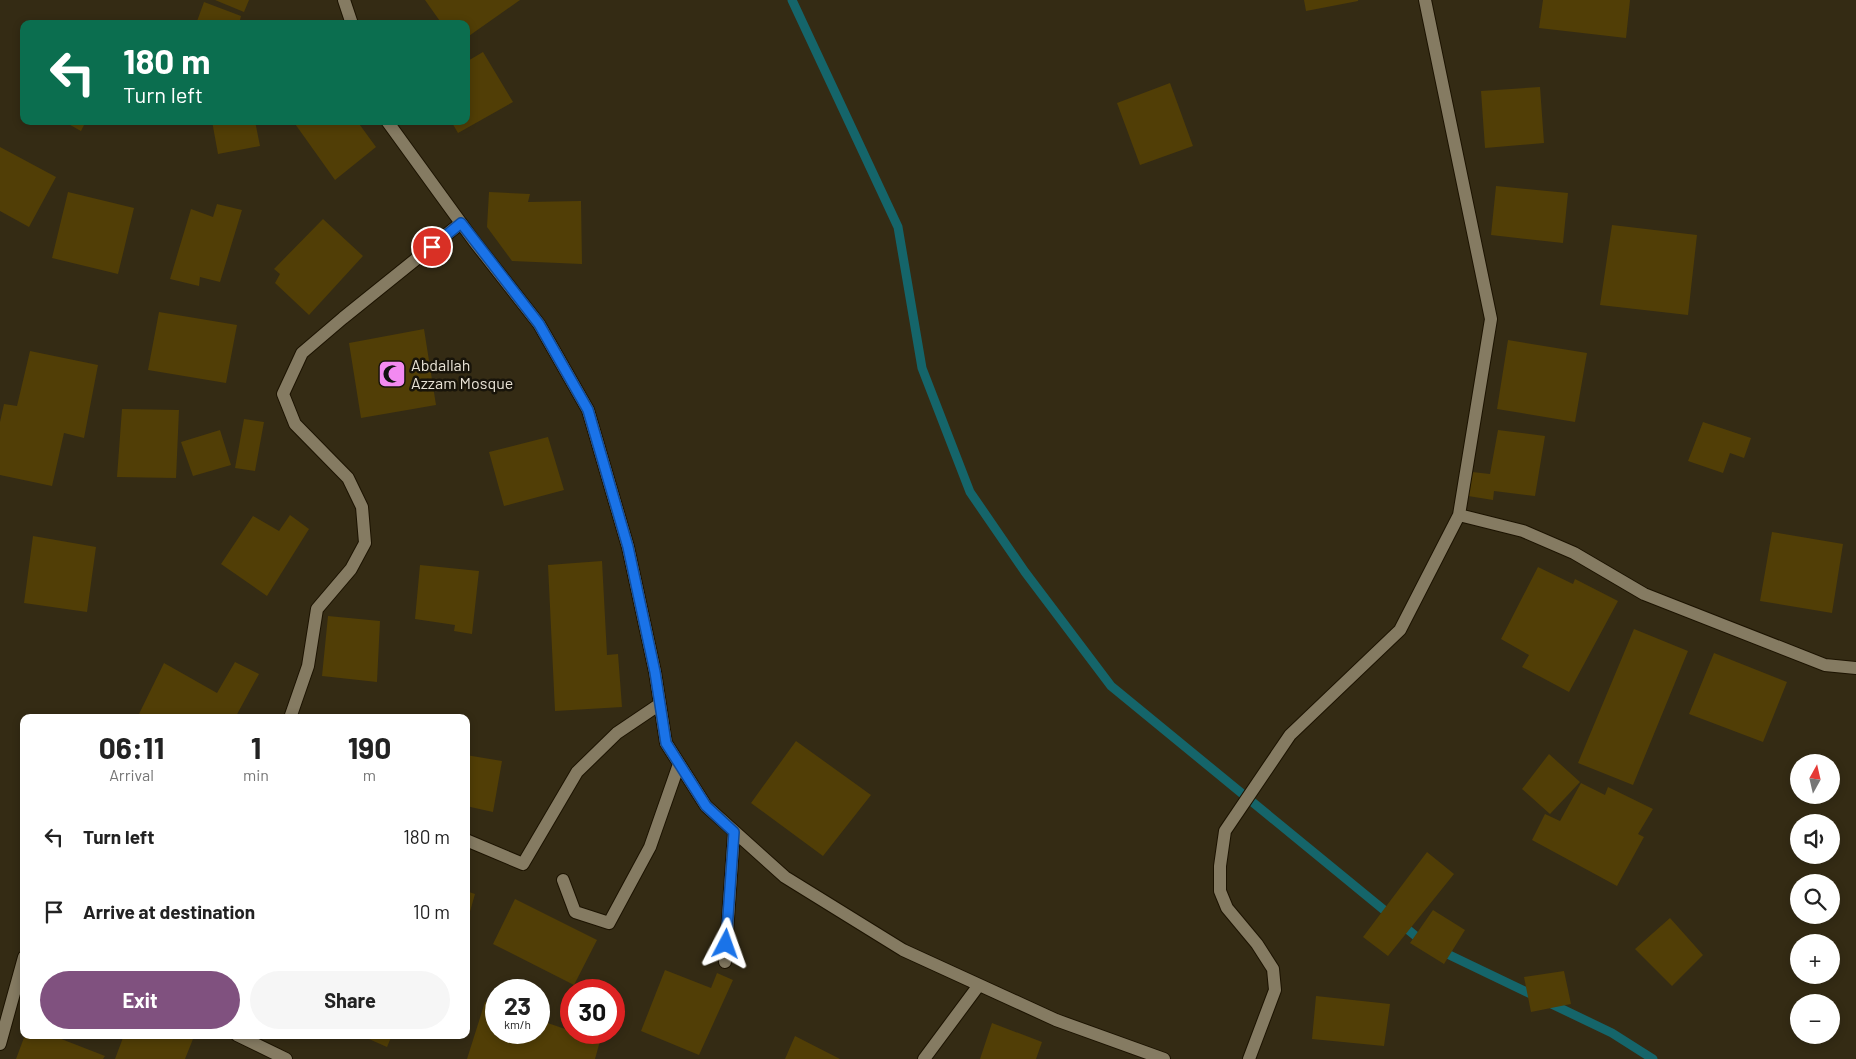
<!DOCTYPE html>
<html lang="en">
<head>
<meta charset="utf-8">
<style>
  :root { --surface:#fff; --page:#f6f6f6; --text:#222; --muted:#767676; --accent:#80517f }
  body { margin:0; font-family:Barlow,sans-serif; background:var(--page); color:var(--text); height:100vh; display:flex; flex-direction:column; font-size:19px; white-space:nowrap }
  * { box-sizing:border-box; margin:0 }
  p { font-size:16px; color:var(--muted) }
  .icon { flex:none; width:28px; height:28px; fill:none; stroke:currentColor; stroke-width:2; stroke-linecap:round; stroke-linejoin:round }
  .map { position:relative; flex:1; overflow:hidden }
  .drawer { position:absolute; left:20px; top:714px; width:450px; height:325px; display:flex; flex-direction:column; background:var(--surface); border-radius:10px; box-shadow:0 2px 8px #0003 }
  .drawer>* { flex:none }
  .top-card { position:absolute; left:20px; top:20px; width:450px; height:105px; border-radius:10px; box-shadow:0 2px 8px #0003; background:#0b6e4f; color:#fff; overflow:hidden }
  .needle { width:32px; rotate:8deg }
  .buttons { position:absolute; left:1790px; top:754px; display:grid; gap:10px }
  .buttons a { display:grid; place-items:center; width:50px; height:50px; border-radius:50%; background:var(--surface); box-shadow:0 2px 8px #0003; font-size:25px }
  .speed { position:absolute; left:485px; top:979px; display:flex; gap:10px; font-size:25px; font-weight:700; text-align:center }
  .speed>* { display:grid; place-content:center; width:65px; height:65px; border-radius:50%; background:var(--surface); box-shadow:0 2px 8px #0003; line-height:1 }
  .speed small { font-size:12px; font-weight:400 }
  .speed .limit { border:8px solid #d22; background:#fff; color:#111 }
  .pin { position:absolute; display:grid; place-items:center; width:42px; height:42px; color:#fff; margin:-21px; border:2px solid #fff; border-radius:50%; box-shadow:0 1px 5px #0007 }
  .me { position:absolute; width:55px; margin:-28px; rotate:4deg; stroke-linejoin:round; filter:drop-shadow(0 0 4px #0008) }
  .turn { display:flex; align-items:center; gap:18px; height:105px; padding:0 20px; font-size:22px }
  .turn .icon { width:65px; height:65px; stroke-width:2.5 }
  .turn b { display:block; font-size:35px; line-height:42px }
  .eta { display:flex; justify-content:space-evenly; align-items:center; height:85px; text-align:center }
  .eta b { font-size:30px; font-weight:700; line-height:35px }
  .button { display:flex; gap:10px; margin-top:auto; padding:10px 20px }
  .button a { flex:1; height:58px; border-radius:30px; background:var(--accent); color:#fff; font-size:20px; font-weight:700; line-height:58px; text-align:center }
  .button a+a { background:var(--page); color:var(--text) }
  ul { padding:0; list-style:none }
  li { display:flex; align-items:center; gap:15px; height:75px; padding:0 20px }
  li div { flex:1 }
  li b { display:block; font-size:19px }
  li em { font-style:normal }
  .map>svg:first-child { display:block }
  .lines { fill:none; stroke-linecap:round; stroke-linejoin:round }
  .stream { stroke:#15656a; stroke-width:9 }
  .building { fill:#513e06 }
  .minor-casing { stroke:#1c1300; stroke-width:14 }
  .minor { stroke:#857b62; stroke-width:12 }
  .route-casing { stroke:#114b97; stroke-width:12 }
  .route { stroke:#1a73e8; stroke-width:9 }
  .labels { text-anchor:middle; stroke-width:5; stroke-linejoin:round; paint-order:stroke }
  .poi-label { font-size:16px; fill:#e8e2d5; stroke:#18140a; text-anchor:start }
</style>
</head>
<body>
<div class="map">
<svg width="1856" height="1059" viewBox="0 0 1856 1059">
  <rect width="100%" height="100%" fill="#342b14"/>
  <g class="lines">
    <path class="stream" d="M792,0l106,227 24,141 48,124 55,80 86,114 312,256
      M1439,950l173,83 41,26"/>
  </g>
  <path class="building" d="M215,0h34l-5,12z
    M425,0h95l-54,38v-14h-24z
    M1304,0h54v1l-52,10z
    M1543,0h87l-4,38 -87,-10z
    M204,2l37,14 -2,8h-43z
    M483,52l30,50 -55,31 -7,-12h15v-59z
    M1170,83l23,63 -53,19 -23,-62z
    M1540,87l4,56 -59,5 -4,-57z
    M63,121h23l-5,10z
    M212,121h43l5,25 -42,8z
    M293,121h64l19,26 -41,33z
    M0,147l56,30 -27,50 -29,-16z
    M1496,186l72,7 -5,50 -72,-8z
    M68,192l66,16 -16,66 -66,-16z
    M489,192l41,2 -2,8 53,-1 1,63 -70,-3 -25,-34z
    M217,204l25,6 -22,72 -20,-5 -1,9 -29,-7 21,-70 22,8z
    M323,219l40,37 -54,59 -34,-32 5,-9 -6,-5z
    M1612,225l85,10 -9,80 -88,-10z
    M159,312l78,13 -11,58 -78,-13z
    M424,329l12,76 -75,13 -12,-75z
    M1508,340l79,13 -12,69 -78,-13z
    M30,351l68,14 -14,73 -20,-5 -12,53 -52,-11v-53l4,-18 13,2z
    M122,409l57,1 -3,68 -59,-1z
    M244,419l20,3 -9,49 -20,-3z
    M1703,422l48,16 -7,20 -14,-5 -7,20 -35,-12z
    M220,430l11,35 -38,11 -12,-34z
    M1498,430l47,6 -10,60 -41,-5 -1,9 -25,-4 4,-24 18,2z
    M548,437l16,53 -60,16 -15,-54z
    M290,515l19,14 -42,67 -46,-32 32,-48 26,15z
    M1772,532l71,12 -11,69 -72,-12z
    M33,536l63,11 -9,65 -63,-9z
    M602,561l5,94 11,-1 4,53 -67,4 -7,-146z
    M420,565l59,6 -7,63 -18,-3 1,-6 -40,-6z
    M1538,567l35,17 2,-5 43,22 -49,91 -47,-25 7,-12 -28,-16z
    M328,616l52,5 -3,61 -55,-6z
    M1634,629l54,22 -55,134 -55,-22z
    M1714,653l73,29 -24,60 -74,-28z
    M235,662l24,12 -24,44h-90l-6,-4 25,-51 53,30z
    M796,741l75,54 -48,61 -72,-53z
    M1549,754l31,28 -30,32 -28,-25z
    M466,755l36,6 -9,51 -27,-6z
    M1581,783l24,12 3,-8 45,22 -15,25 6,3 -27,49 -85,-46 13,-26 15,7z
    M1427,852l27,22 -66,82 -25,-19z
    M466,891l9,3 -8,28h-1z
    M515,899l82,41 -23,45 -81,-41z
    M1433,910l32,20 -21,34 -34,-21z
    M1670,918l33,37 -31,31 -37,-37z
    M665,970l46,18 6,-15 16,7 -34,75 -58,-24z
    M1564,971l7,33 -40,8 -7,-35z
    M1316,996l74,8 -6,42 -72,-7z
    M485,1002l11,4v26h43v-12l32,11v1l29,9 -5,18h-128z
    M992,1023l50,19 -6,17h-56z
    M25,1035h26l54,21 -2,3h-87z
    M124,1035h60l9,4 -8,20h-70z
    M360,1035h32l-5,12z
    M795,1036l45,23h-55z"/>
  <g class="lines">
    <g class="minor-casing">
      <path id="minor" d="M344,0l8,24
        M387,121l87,120 65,83 49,86 40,137 27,125 11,71 40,63 79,71 118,73 153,70 108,39
        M1459,515l64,16 51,22 70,41 181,71 31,3
        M290,718l18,-52 9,-57 34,-40 14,-26 -3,-36 -14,-29 -53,-54 -12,-30 19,-41 41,-35 118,-95
        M466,840l57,24 54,-92 40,-39 43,-29
        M563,880l12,32 34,11 41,-76 29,-83
        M725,962l9,-130
        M237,1035l49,24
        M0,1044l24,-87
        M924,1059l55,-74
        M1249,1059l26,-69 -2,-21 -16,-25 -30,-36 -7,-17v-25l5,-35 65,-96 110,-105 59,-115 32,-196 -66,-319"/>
    </g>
    <use href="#minor" class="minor"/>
  </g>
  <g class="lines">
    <g class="route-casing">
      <path id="route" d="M432,247l29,-24 78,101 49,86 40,137 27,125 11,71 40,63 28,26 -8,112"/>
    </g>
    <use href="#route" class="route"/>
  </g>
  <defs>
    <g id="mosque-square" transform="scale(1.4375)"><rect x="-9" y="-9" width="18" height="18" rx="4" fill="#f38af1" stroke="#18140a"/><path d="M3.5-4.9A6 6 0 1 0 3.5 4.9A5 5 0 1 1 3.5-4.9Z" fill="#111"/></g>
  </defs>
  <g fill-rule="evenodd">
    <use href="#mosque-square" x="392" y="374"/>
  </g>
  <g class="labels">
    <g class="poi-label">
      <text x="411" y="371">Abdallah<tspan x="411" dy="18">Azzam Mosque</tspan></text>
    </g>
  </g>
</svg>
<div class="buttons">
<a><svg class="needle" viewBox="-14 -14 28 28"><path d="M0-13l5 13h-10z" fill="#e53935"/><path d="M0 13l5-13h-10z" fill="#767676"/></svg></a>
<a><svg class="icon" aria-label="sound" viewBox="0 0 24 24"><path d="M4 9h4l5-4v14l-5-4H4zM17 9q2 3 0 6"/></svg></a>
<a><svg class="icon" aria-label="search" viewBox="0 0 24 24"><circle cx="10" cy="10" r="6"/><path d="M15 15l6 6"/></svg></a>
<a>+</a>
<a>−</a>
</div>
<div class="speed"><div>23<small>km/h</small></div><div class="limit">30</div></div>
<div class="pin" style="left:432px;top:247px;background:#d93025"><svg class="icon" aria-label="arrive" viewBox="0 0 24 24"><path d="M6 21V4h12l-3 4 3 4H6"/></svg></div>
<svg class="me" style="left:726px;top:944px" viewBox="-20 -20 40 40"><path d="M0-17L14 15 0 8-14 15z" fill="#1a73e8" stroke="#fff" stroke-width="4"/></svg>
<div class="top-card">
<div class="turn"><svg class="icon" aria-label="left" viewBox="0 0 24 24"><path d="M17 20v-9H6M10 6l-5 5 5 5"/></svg><div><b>180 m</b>Turn left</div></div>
</div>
<section class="drawer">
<div class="eta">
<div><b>06:11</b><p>Arrival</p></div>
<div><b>1</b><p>min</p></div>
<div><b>190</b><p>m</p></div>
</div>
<ul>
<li><svg class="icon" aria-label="left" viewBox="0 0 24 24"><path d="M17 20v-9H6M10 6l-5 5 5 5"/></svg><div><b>Turn left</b></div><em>180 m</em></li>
<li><svg class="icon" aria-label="arrive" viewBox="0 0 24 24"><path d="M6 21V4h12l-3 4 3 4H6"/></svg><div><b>Arrive at destination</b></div><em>10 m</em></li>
</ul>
<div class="button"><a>Exit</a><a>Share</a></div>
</section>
</div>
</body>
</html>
